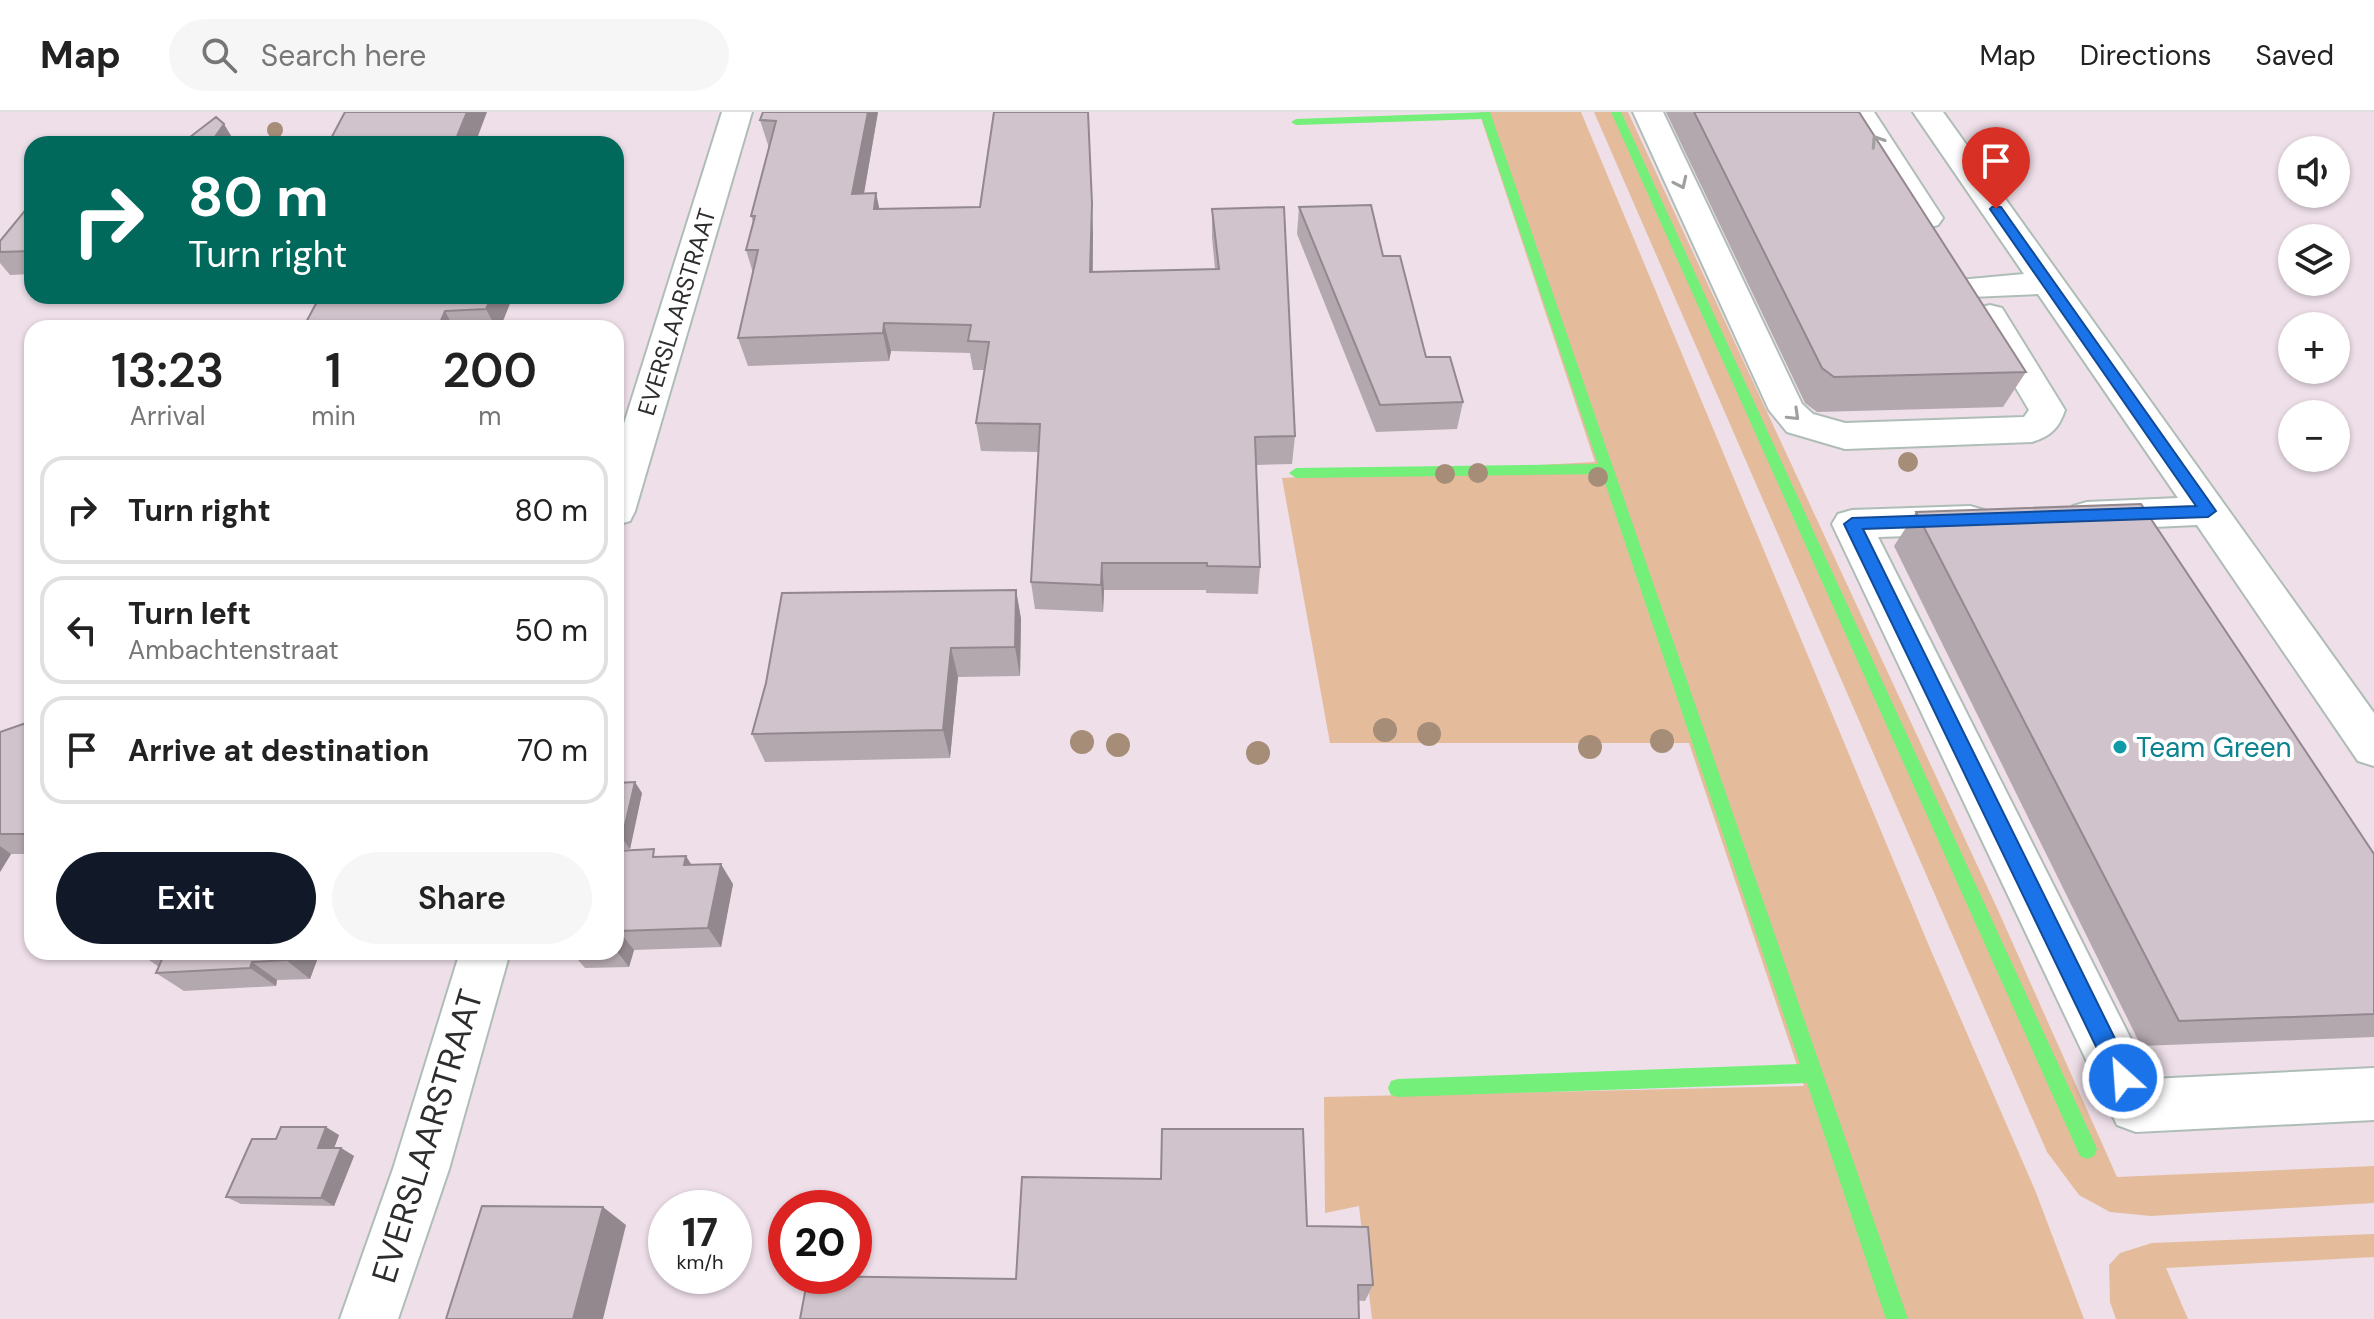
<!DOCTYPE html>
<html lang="en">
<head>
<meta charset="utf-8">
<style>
  :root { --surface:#fff; --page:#f6f6f6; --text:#222; --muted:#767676; --line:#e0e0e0; --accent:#111827 }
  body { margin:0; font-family:"DM Sans",sans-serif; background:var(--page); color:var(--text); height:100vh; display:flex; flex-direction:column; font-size:30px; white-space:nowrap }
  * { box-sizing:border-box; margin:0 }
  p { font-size:26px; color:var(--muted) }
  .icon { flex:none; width:44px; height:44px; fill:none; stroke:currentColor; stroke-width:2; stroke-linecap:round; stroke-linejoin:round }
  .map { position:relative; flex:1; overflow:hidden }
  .panel { position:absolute; left:24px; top:208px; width:600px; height:640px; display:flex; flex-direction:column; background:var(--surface); border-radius:24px; box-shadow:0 2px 6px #0004 }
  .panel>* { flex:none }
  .top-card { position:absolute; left:24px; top:24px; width:600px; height:168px; border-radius:24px; box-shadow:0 2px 6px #0004; background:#00695c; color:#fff; overflow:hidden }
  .tools { position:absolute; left:2278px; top:24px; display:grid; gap:16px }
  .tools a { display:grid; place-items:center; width:72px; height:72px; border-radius:50%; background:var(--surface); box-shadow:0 2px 6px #0004; font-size:40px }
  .speed { position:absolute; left:648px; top:1078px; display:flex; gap:16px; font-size:40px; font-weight:700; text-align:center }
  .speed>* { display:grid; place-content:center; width:104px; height:104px; border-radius:50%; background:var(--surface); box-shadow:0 2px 6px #0004; line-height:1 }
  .speed small { font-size:20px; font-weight:400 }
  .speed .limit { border:12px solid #d22; background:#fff; color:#111 }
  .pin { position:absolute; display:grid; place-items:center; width:68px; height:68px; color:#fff; margin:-82px -34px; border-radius:50% 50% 50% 0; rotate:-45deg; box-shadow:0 0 8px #0007 }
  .pin .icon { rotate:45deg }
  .me { position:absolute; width:88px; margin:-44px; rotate:334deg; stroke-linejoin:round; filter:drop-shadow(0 0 6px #0008) }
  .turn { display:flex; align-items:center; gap:28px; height:168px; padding:0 32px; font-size:36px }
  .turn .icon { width:104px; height:104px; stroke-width:2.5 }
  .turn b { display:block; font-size:56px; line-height:68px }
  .eta { display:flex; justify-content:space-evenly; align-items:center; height:136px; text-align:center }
  .eta b { font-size:48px; font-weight:600; line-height:56px }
  .action { display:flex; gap:16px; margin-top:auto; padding:16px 32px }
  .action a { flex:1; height:92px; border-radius:48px; background:var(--accent); color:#fff; font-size:32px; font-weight:600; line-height:92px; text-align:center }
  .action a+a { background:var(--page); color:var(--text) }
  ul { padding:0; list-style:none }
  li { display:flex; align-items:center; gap:24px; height:108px; margin:0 16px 12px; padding:0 16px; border:4px solid var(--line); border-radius:24px }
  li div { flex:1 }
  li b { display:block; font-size:30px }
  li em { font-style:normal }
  header { display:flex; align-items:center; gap:48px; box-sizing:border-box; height:112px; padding:0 40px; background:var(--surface); border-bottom:2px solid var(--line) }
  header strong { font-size:38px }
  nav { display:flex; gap:44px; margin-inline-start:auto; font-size:28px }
  .search { width:560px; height:72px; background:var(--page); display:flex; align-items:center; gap:20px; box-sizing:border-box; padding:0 28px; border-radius:44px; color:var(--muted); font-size:30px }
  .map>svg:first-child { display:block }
  .green { fill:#e4bc9c }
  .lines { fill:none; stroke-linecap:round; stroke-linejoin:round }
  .stream { fill:#73ef7a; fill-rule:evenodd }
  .minor-casing { stroke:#afbdb7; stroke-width:4 }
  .minor { fill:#fff; fill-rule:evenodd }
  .tree { fill:#a68d78 }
  .wall { fill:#b4a8af }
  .shaded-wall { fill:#92888e }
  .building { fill:#d1c3cb; stroke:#92888e; stroke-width:2 }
  .oneway { stroke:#a0a0a0 }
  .route { fill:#1a73e8; stroke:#114b97; stroke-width:2 }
  .culture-dot { fill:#0f9aa8; stroke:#fff; stroke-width:3 }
  .labels { text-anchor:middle; stroke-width:8; stroke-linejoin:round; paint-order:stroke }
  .far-street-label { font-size:24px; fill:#2d2d2d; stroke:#fff }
  .culture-label { font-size:28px; fill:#0d838f; stroke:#fff; text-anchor:start }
  .near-street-label { font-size:34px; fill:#2d2d2d; stroke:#fff }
</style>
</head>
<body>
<header>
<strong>Map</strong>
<div class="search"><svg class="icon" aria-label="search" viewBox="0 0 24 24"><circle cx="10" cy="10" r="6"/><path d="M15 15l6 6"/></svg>Search here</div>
<nav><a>Map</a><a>Directions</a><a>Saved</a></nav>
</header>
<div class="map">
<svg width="2374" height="1207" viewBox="0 0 2374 1207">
  <rect width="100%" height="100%" fill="#eedfe9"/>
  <path class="green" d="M1479,0h102l348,834 106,244 49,129h-712l-13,-113 -34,7 -1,-116 480,-11 -115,-343h-359l-48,-265 313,-16z
    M1594,0h34l369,796 120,269 257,-11v37l-223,13 -41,-4 -31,-17 -32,-43z
    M2374,1122v23l-208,11 22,51h-72l-6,-17 -1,-37 11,-12 32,-10z"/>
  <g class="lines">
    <path class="stream" d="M1490,0l418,1207h-22l-79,-236 -409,14 -7,-2 -3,-7 3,-7 7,-2 402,-15 -198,-590 -306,4 -7,-5 7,-5 302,-4 -116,-345 -186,6 -5,-3 5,-3z
      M1611,0h10l473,1030 3,7 -3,7 -7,3 -7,-3z"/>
    <g class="minor-casing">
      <path id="minor" d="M722,0h30l-117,399 -5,10 -14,4v-76z
        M1633,0h30l139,292 11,10 32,9 179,-6 5,-7 -56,-94 5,-8 12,-3 12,3 63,102c-6,18 -14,26 -33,32l-187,7 -58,-17 -18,-22z
        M1844,0h30l69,106 -5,7 -11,3 -11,-3z
        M1913,0h30l431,601v53l-16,-5 -161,-236 -110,5 -14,-4 -6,-10 6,-10 14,-4 91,-4 -140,-204 -67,3 -12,-3 -5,-7 5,-7 65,-6z
        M1970,394l14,4 6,10 -6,10 -14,4 -92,3 273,542 223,-11v52l-238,12 -19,-7 -285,-601 6,-10 14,-4z
        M460,840h50l-61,217 -51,150h-58l53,-150z"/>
    </g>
    <use href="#minor" class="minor"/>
  </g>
  <g class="tree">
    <circle cx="275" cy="18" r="8"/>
    <circle cx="1908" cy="350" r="10"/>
    <circle cx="1478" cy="361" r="10"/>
    <circle cx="1445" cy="362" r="10"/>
    <circle cx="1598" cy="365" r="10"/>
    <circle cx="1385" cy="618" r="12"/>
    <circle cx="1429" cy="622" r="12"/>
    <circle cx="1662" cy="629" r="12"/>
    <circle cx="1082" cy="630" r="12"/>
    <circle cx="1118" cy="633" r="12"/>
    <circle cx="1590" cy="635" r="12"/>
    <circle cx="1258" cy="641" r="12"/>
  </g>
  <path class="wall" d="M878,0l-14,81h12l3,16 214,23v40l122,-3 -3,-32v-28l83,227 -3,28 -36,1 4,102 -2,27 -52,-1v-3h-102l-1,22 -68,-3 -4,-27 7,-130 -57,-1 -5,-28 9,-53h-12l-3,-17 -79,-2 -2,10 -141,5 -10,-28 15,-65 -7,-23 7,-28 -2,-6 18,-68 -9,-28z
    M1666,0h193l167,260 -23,35 -186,5 -12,-9z
    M32,90v72l-22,1 -10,-12v-22z
    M1299,95l84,49 43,101 37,45 -6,27 -81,3 -79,-198z
    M513,184l-13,32h-197z
    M1916,400l458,342v183l-233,9 -247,-500z
    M1016,478l5,29 -1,57 -62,1 -8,81 -185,4 -13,-28z
    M32,609v133h-21l-11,18v-140z
    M616,671l26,10 -12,56h-14z
    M616,739l44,6 26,-1 5,9 42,19 -12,63 -87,3 -5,17 -44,1 -14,-16h45z
    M139,840h181l-10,27 -33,1 -1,6 -92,5 -28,-18 3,-6 -20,-14z
    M339,1023l-5,13h7l13,8 -20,50 -93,-2 -15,-7 50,-58z
    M1307,1114l66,59 -8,16 -349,-22z"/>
  <path class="shaded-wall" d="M467,0h20l-12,32h-21z
    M868,0h10l-19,110 -7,-28z
    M1088,0l5,120 -1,69 -2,-29z
    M224,12l12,20h-26z
    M876,81l6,28 -8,-12z
    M492,184h21l-13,32h-4l-10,-19z
    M445,199l9,17h-16z
    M884,211l7,28 -2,10 -6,-28z
    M1102,451l2,27 -1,22 -2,-27z
    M1016,478l5,29 -1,57 -5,-29z
    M951,536l7,29 -8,81 -7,-28z
    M635,670l7,11 -12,56 -8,-11z
    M0,734l11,8 -11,18z
    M686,744l13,21 -15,-12z
    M721,752l12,20 -12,63 -13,-19z
    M619,819l15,19 -5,17 -13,-17v-9z
    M289,840h31l-10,27 -24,-19z
    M252,850l25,18 -1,6 -26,-18z
    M326,1015l13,8 -8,21 -13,-8z
    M341,1036l13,8 -20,50 -13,-8z
    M603,1095l23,18 -23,94h-30z"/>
  <path class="building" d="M345,0h122l-13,32h-126z
    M763,0h105l-16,82 24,-1 -2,16 106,-2 14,-95h94l4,92 -2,68 129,-3 -7,-60 72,-2 11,229 -40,1 5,130 -53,-1v-3h-105l-1,22 -70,-3 9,-158 -64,-1 13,-81 -21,-1 3,-16 -87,-2 -1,10 -145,5 20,-88h-12l9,-34h-4l25,-95 -16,-1z
    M1694,0h165l167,260 -192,5 -12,-9z
    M216,5l8,7 -14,20h-29z
    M32,90v49l-32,1v-11z
    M1371,93l12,51h17l26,101h24l13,45 -83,3 -81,-198z
    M320,184h172l-6,13 -41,2 -7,17h-135z
    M2141,392l233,350v160l-195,7 -263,-509z
    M1016,478l-1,57 -64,1 -8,82 -191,4 14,-51 16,-90z
    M32,609v113h-32v-102z
    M635,670l-13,56h-6v-55z
    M654,737l-1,8 33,-1 -2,9 37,-1 -13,64 -89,3 -3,10v-90z
    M165,840h124l-3,8 -34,2 -2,6 -94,5z
    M281,1015h45l-8,21h23l-20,50 -95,-1 26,-58h24z
    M1162,1017h141l4,97 61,1 5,58h-15l1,34h-559l8,-43 208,3 6,-102 139,2z
    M482,1094l121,1 -30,112h-127z"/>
  <defs><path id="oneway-chevron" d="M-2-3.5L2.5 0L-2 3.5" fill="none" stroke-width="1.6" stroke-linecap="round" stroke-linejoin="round" transform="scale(2)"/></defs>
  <g class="oneway">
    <use href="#oneway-chevron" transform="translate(1877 29) rotate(-123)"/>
    <use href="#oneway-chevron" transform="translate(1681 71) rotate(65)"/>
    <use href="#oneway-chevron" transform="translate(1794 303) rotate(44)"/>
  </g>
  <path class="route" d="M1992,95h9l215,304 -8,6 -345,12 268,542 3,7 -3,8 -8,3 -8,-3 -271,-562 8,-6 344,-12 -206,-297z"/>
  <circle class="culture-dot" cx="2120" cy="635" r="8"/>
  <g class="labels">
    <g class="far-street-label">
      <text transform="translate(677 200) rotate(-73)" y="8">EVERSLAARSTRAAT</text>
    </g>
    <g class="culture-label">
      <text x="2136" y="645">Team Green</text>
    </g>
    <g class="near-street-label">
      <text transform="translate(427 1024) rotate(-73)" y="12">EVERSLAARSTRAAT</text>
    </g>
  </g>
</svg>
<div class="tools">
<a><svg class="icon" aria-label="sound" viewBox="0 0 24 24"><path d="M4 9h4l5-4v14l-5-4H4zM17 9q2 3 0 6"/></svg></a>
<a><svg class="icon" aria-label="layers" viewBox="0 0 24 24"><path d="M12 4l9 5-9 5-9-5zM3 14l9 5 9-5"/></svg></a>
<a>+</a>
<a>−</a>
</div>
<div class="speed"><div>17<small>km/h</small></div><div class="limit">20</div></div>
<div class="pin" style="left:1996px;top:97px;background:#d93025"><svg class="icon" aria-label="arrive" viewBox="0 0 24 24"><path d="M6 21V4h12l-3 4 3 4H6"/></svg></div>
<svg class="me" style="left:2123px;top:966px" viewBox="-20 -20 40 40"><circle r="17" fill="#1a73e8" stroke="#fff" stroke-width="3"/><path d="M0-11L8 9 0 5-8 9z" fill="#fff"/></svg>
<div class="top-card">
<div class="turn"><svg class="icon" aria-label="right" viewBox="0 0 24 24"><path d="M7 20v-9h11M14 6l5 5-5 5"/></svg><div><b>80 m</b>Turn right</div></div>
</div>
<section class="panel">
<div class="eta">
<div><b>13:23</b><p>Arrival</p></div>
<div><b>1</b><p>min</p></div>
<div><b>200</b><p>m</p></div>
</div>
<ul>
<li><svg class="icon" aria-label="right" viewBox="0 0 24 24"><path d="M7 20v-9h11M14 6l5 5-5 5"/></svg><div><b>Turn right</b></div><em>80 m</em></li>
<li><svg class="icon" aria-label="left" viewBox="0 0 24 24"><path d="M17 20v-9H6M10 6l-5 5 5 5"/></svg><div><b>Turn left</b><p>Ambachtenstraat</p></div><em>50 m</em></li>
<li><svg class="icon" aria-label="arrive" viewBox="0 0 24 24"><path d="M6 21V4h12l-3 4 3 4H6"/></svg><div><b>Arrive at destination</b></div><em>70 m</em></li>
</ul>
<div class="action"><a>Exit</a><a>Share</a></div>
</section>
</div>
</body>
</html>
